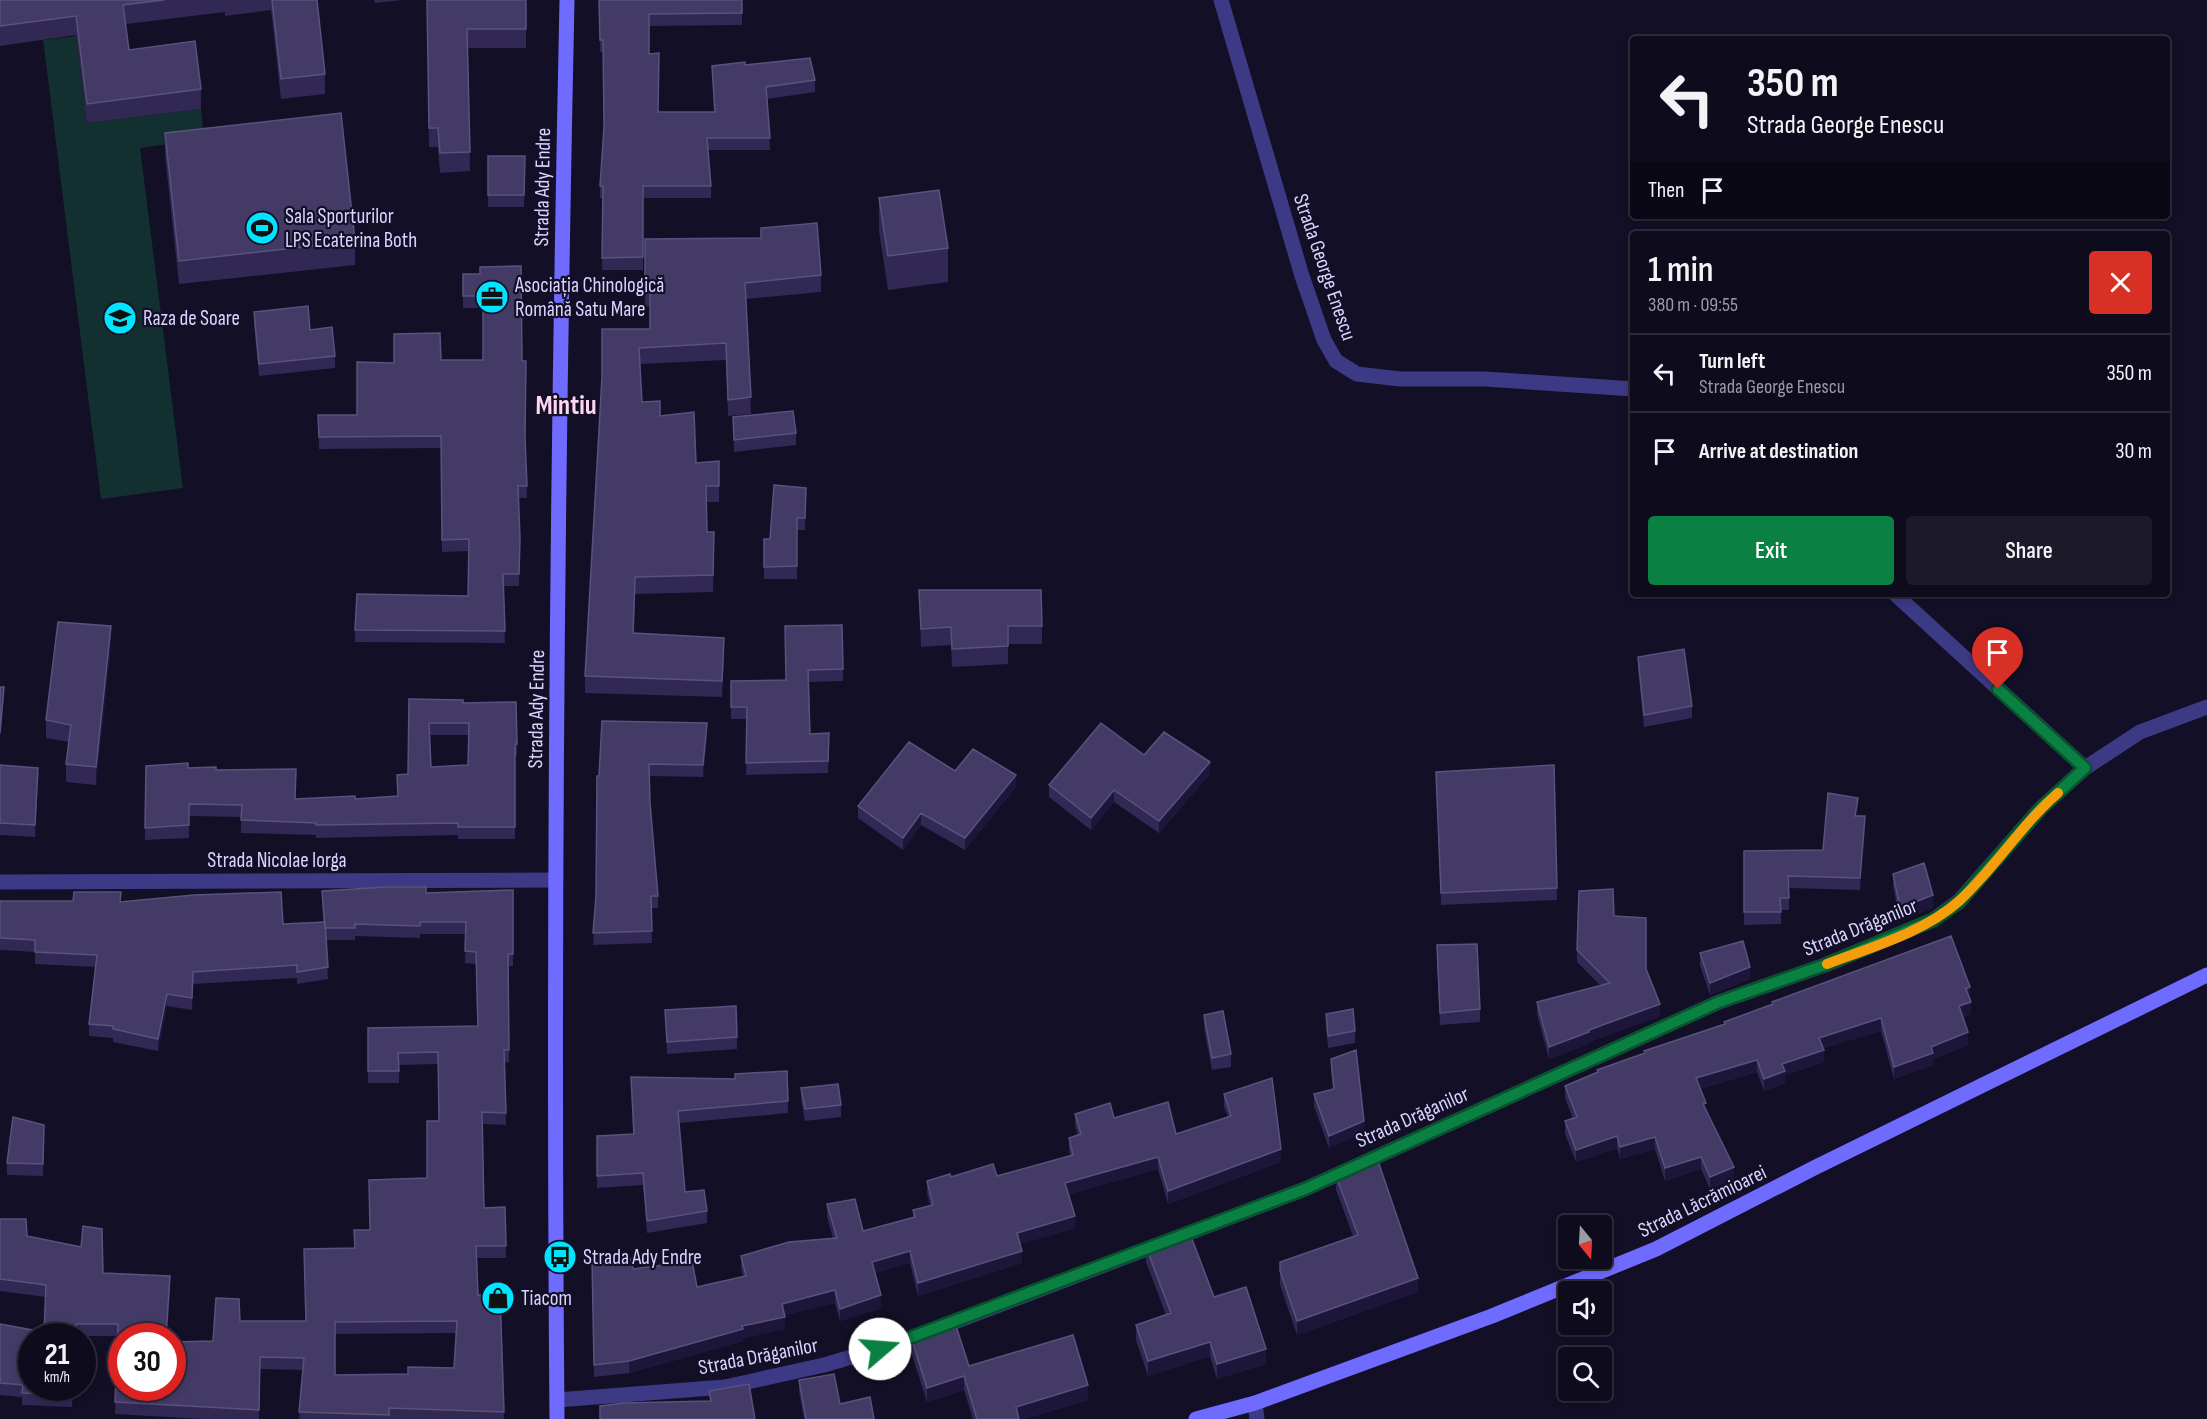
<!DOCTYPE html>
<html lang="en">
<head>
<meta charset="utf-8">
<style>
  :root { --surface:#0e0b1c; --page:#1c1929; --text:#f1f3f6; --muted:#9b9ba3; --line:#2e2b3b; --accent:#0b8043 }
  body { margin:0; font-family:"Sofia Sans Condensed",sans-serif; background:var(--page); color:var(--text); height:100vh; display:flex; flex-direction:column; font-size:22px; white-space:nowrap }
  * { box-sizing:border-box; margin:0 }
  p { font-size:20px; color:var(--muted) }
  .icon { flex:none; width:33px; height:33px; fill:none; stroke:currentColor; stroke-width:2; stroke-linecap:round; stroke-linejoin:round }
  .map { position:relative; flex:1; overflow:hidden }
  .drawer { position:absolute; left:1630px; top:231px; width:540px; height:366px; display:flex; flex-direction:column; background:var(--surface); border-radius:6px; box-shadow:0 3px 9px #0003,0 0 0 2px var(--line) }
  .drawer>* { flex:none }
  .guide { position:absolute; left:1630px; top:36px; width:540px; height:183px; border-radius:6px; box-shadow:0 3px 9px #0003,0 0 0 2px var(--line); background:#0e0b1c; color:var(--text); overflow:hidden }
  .needle { width:39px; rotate:162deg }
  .tools { position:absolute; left:1558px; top:1215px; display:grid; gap:12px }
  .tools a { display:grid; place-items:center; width:54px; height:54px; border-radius:6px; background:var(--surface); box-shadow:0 3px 9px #0003,0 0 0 2px var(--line); font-size:30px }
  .speed { position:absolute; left:18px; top:1323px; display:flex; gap:12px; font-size:30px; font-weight:700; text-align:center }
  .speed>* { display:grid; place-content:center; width:78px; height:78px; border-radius:50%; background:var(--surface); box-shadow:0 3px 9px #0003,0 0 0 2px var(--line); line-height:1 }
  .speed small { font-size:15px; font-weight:400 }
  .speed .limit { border:9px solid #d22; background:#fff; color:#111 }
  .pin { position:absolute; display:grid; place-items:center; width:51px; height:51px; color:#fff; margin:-62px -26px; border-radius:50% 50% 50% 0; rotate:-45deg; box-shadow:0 0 6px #0007 }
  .pin .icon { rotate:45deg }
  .me { position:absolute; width:66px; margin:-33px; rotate:72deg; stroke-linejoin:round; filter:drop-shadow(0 0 4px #0008) }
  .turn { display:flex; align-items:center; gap:21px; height:126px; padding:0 18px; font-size:27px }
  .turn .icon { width:78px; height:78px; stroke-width:2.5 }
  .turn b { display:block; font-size:42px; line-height:51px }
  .then { display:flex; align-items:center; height:57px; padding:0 18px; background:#0003; gap:12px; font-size:22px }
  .round { display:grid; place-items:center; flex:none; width:63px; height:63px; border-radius:6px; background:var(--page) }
  .summary { display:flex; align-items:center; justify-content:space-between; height:102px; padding:0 18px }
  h1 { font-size:36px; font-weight:600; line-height:45px }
  .cta { display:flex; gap:12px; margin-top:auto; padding:12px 18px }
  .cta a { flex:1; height:69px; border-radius:6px; background:var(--accent); color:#fff; font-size:24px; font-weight:600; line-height:69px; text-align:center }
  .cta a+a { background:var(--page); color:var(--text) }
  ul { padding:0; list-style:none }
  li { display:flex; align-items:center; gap:18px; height:78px; padding:0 18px; border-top:2px solid var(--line) }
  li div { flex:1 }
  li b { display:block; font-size:22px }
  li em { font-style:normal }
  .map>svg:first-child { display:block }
  .green { fill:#12302f }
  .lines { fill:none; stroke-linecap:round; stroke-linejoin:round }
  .street { stroke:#3d3a85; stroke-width:15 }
  .secondary { stroke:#6f6bff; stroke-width:15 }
  .wall { fill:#312854; fill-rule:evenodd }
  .shaded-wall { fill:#1d163a }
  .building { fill:#433a66; stroke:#5a527e; stroke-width:1.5; fill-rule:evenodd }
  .route-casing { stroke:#07532c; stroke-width:15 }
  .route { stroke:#0b8043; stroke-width:10 }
  .slow { stroke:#f59e0b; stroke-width:10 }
  .labels { text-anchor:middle; stroke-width:4.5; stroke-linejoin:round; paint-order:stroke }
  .street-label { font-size:21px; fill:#d9d4ff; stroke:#130f26 }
  .poi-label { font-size:21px; fill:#d9d4ff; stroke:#130f26; text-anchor:start }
  .district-label { font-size:27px; font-weight:bold; fill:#ffd6f0; stroke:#130f26 }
</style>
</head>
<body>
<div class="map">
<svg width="2207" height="1419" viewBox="0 0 2207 1419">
  <rect width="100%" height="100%" fill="#130f26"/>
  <path class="green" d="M76,36l11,87 114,-14 3,30 -64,9 43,340 -82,11 -58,-459z"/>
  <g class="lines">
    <path class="street" d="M1221,0l81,276 22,64 12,21 21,13 43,5h85l149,10
      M1895,594l190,174
      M0,882l555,-2
      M557,1400l168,-13 99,-22 75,-22 406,-154 414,-187 106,-37 108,-45 26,-19 82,-93 44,-40 55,-36 67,-25
      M1255,1403l2,16"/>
    <path class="secondary" d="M557,1419c-4,-473 0,-946 10,-1419
      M1196,1419l59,-16 237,-87 164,-67 158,-81 393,-193"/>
  </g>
  <path class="wall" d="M0,0h317l8,74v20l-44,5 -10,-89 -46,6v-4l-99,12 3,26 72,39v20l-114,14 -11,-88 -76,11z
    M374,0h28l-27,3z
    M427,0h99v48h-58l2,123 -30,2 -2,-26h-9z
    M599,0h143v25l-93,1v28l9,58h56l-2,-46 33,-1 70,15v12l-48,7 3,51h-62l3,36v12h-68v72h-41l1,-72h-3v-12l4,-58 -1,-76h-3z
    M165,133l190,108v24l-176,19 -14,-128z
    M488,156h37l-1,51h-36z
    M879,198l69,50v34l-60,8 -9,-59z
    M645,239l176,36v17l-75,7 5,115 -23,2 -2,-56 -86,4 2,38 18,14 36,47 23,-2v41h-13l1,30 7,17 -1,43 -78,2 -1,39 90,21 -2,43 -137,-4v-17l17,-299 48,-48v-23l-5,1z
    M463,274h17l42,87 5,137h-9l2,53 -1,35h-16l2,57 -150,-1v-12l113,-34 1,-45 -27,1 -1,-104 -122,1 -1,-34h39l37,-52 47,-3h42v-52h-20z
    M254,312l56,18 25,26v12l-76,8 -5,-52z
    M733,417l63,16v12l-62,7z
    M806,500l-1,30h-8v49h-33v-40h6z
    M919,590l123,36v18h-34v20l-56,3 -1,-22 -30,2z
    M785,626l58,43v12l-34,1 1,52 19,12 -1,27 -82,2 1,-56h-16v-38l55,-1z
    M111,644l-15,141 -30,-3v-18l3,-22 -23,-4v-18z
    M1638,657l54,49v12l-48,9 -6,-58z
    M409,699l54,4 54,41v12h-2v83h-57v-4l-142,3v-3l-75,-2v-16l-52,-1v22l-44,2 1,-74 70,4 80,29h59l43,-3 10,-22zM429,735h40l-1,30 -37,2z
    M707,735l-4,42 -54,-1 1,27 8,93v12h-7l1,35 -59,2 3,-49 3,-120z
    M1144,755l66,19 -51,59 -45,-31 -23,28 -42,-33v-12z
    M0,765l38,15 -3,57 -35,-2z
    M1554,765l3,135 -116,5 -5,-133z
    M955,771l61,16 -51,63 -44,-25 -18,25 -45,-32v-12z
    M1858,810l-1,6 8,12 -5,62 -71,-2v22h-8v14l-37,1v-74l79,-1z
    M1893,874l40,34 -33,12 -7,-34z
    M513,890v76h-4v96l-4,1 1,62 -23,-1 1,84 21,-1 1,51h-29l1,37 22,-1 4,125h-205l4,-49 -43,-1 -1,50h-57l-87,-5 3,-78h-86v52h41l-1,19 -50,-2v-8l-22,-2v-71l44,8 2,-35 -46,-6v-72l27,17 76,37 67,15 -3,48h-45v52l91,-47 27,-20h65l49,-73v-18h16l57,-52 12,-57 -1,-57 -39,1v18h-31v-55l109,-2 -1,-62 -11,-1 1,-29h-46v4l-65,-2v4h-29l2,39 -31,5v-6l-104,6 -1,26 -25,-4 -9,45 -45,-9v-4l-24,-2v-12l7,-57 -61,-3v-12l-35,-2v-49l121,1 162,22 40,-2 -1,-31 104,2zM456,1333l-2,35 -46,6 -73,1v-41z
    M1614,916l32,53 14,47 -71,26v2l-40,15 -12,-45v-12l63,-17 -23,-23v-12z
    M1700,953l50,26 -40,16 -10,-30z
    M1437,957l43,52v13l-40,3z
    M1970,999l1,15 -8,3 5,28 -35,14v6l-39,14 -13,-48 -58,17 1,14 -39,13v8l-21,8 -7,-19 -57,17 6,21 28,69 -24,10 -9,-20 -36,12 -10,-32 -35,10 -3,-11 -41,14 -11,-28v-13l8,-2 -8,-21v-12l32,-13v-3l47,-17v-2l80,-27v-2l48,-18v-2z
    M665,1010l72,27v12l-70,5z
    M1326,1014l29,17v12l-27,5 -2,-22z
    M1204,1015l27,39v13l-19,3 -8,-42z
    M1331,1059l33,74 -35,15 -15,-42v-12l19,-5 -2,-18z
    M787,1071l1,42 -109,10 6,69 22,19v12l-60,10 -4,-48 -46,3v-12l36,-42 -2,-57 104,2z
    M801,1088l40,17v12l-36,4 -4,-21z
    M1224,1094l57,68 -113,42 -10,-35 -89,25 6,34 -55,16 2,19 -104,33 -8,-33 -35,10 6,35 -41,13 -5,-18 -51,12 1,14 -42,9v3l-114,32 -35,4 -2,-117 41,9 64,18 46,-11 -2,-8v-12l92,-18 -6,-21v-13l36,27 50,-13v-8l17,-5 -3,-12v-12l24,-4 46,-1 73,-20 -1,-6v-12l9,-3 -3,-9v-12l39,4 62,16 52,-17 -4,-10z
    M44,1125l-1,51 -36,-1v-12z
    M1336,1176l82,116 -121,43 -17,-50v-23l73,-26 -17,-46z
    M1146,1247l68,50 52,67 -49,15 -7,-23 -62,20 -12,-36v-15l30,-10 -20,-53z
    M911,1337l58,29 119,34 -64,19h-51l-9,-29 -37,12 -16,-50z
    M799,1380l41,24 34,15h-70l-5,-27z"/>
  <path class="shaded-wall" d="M111,626v18l-15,141v-18z
    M4,687v12l-4,46v-12z
    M707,723v12l-4,42v-12z
    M1210,762v12l-51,59v-12z
    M38,768v12l-3,57v-12z
    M1016,775v12l-51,63v-12z
    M1114,790v12l-23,28v-12z
    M1858,798v12l-3,18v-12z
    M921,813v12l-18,25v-12z
    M1865,816v12l-5,62v-12z
    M1933,895v13l-33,12v-12z
    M1750,967v12l-40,16v-12z
    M1970,987v13l-4,-11z
    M167,994v12l-9,45v-12z
    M1971,1002v12l-12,4v-12z
    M1660,1004v12l-71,26v2l-40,15v-12l40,-17z
    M1881,1018v13l-62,19v-12z
    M1968,1032v13l-35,14v6l-39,14v-12l37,-20z
    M1824,1050v12l-39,13v8l-21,8v-12l18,-15z
    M1757,1060v12l-61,18v-12z
    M1364,1121v12l-35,15v-12z
    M1617,1136v12l-41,14v-12z
    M1655,1137v12l-35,10v-12z
    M1281,1149v13l-113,42v-13z
    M1158,1157v12l-93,26v-12z
    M1701,1157v12l-36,12v-13z
    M1734,1167v12l-24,10v-12z
    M1075,1216v12l-58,17v-12z
    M910,1251v12l-38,11v-12z
    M1022,1251v12l-104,33v-13z
    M170,1276l-3,60h-1z
    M1418,1278v14l-121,43v-14z
    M835,1290v13l-53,13v-12z
    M881,1295v13l-41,13v-12z
    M785,1317v12l-42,9v3l-114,32v-12l113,-35z
    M1210,1342v14l-62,20v-15z
    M1266,1349v15l-49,15v-15z
    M964,1376v14l-37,12v-14z
    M1088,1385v15l-64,19h-8v-12z"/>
  <path class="building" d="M0,0h164l-41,5 6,45 66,-9 6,48 -114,15 -11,-88 -76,10z
    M272,0h45l8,74 -44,5z
    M427,0h99v29h-59l3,123 -30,1 -2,-25h-9z
    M599,0h143v13l-93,1v40l10,-1 -1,59h57l-3,-46 33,-4v3l65,-7 5,22 -49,7 4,51h-63l4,48h-68v71l-41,1 1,-72h-3l4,-59 -1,-87h-3z
    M341,113l14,128 -176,20 -14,-128z
    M488,156h37l-1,39h-36z
    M939,190l9,58 -60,8 -9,-58z
    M817,223l4,52 -76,8 6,114 -23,3 -2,-57 -87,5 3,54 18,-1v15l34,-4 2,51 23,-2v25h-13l1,46h7l-1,43 -78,2 -2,56 91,5 -2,43 -137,-5 17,-299v-48h48v-39h-5v-51l116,-1v-10z
    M521,266l1,95h4l-1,77 2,48h-9l2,53 -1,35h-16l2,57 -150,-1 2,-36 111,2 1,-57 -27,1 -1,-104 -122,1 -1,-22h39v-53l37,1v-29l46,-1 1,27h42v-64h-20v-22h17v-7z
    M308,306l2,24 22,-3 3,29 -76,8 -5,-52z
    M793,411l3,22 -62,7 -1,-23z
    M774,485l32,3 -1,30h-8v48l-33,1v-28h6z
    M919,590h122l1,36h-34v20l-56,3 -1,-22 -30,2z
    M58,622l53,4 -15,141 -30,-3 5,-39 -25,-5z
    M842,625l1,44 -35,1 2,64 19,-1 -1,28 -82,2 1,-56h-16v-26l55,-1 -1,-54z
    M1684,649l8,57 -48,9 -6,-58z
    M0,687h4l-4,46z
    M409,699l54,1v3l53,-1 1,42h-2v83h-57v-4l-142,2v-2l-75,-3 1,-15 -53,-1v21l-44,3 1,-62 42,-3v5l28,-1v3l80,-1 -1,30 60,-3v3l43,-3 -1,-21 11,-1zM429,723h40l-1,42 -37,2z
    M602,721l105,2 -4,42 -54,-1 1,39 8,93h-7l1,35 -59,2 3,-37 1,-120h2z
    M1101,723l43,32 20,-23 46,30 -51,59 -45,-31 -23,28 -42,-33z
    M909,742l46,29 18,-22 43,26 -51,63 -44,-25 -18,25 -45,-32z
    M0,765l38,3 -3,57 -35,-2z
    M1554,765l3,123 -116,5 -5,-121z
    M1828,793l30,5 -3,18h10l-5,62 -72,-2 1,22h-9l1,14h-37v-61l79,-1z
    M1924,863l9,32 -33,13 -7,-34z
    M387,887h39v6l87,-3v64h-5l1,96h-5l2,63 -24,-1 2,96 21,-1 1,39h-30l2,49 22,-1 4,118 -115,-4v7l-90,-3 5,-54 -44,-1 -1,53 -144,-8 3,-78h-42v12h-44v52h41l-1,7 -50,-2 1,-8 -23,-2v-59l44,8 2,-47 -46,-6v-60h26l1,17 54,11 2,-21 19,3 1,44 67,3 -4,60h-44v52h50v-46l41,-1 3,-43 23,1 1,22h66l-2,-72 51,-1 -1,-18h16l-1,-50 58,-2v-57h12l-1,-69 -40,1 1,18h-31v-43l110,-2 -2,-74 -11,-1 1,-29h-46v4l-65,-2v4h-30l-3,-37zM457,1321l-3,47 -46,-1v7l-73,1v-53z
    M1613,889l1,27 32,2v51l14,35 -71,26v2l-40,15 -12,-45 73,-19 -33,-33 2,-59z
    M74,892h47l-1,10 74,-7 87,-3 2,32 42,-2 3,45 -31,5v-7l-104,7 -1,26 -25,-4 -9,45 -45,-10v-3l-24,-2 8,-69 -62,-3v-12l-35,-2v-37h73z
    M1951,936l19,51 -4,2 5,13 -12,4 9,26 -37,15 2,6 -39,14 -13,-49 -62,20 5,12 -42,14 3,7 -21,8 -7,-19 -61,18 10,25 -3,1 31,63 -24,10 -9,-20 -36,11 -10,-31 -35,10 -3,-11 -41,14 -11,-29 12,-4 -12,-31 33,-14 -1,-2 48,-17 -1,-2 81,-27 -1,-2 49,-18 -1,-2z
    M1743,941l7,26 -40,16 -10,-30z
    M1477,944l3,65 -40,4 -3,-68z
    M736,1006l1,31 -70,5 -2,-32z
    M1353,1009l2,22 -27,5 -2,-22z
    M1223,1011l8,43 -19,4 -8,-43z
    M1356,1050l8,71 -35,15 -15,-42 20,-5 -3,-30z
    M787,1071l1,30 -110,10 7,81 19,-2 3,21 -60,10 -4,-48 -46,3v-40l37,-2 -3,-57 104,2v-5z
    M1272,1078l9,71 -113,42 -10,-34 -93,26 10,33 -58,17 5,18 -104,32 -8,-32 -38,11 9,33 -41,14 -5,-19 -53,14 3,13 -43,9 1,3 -114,32 -35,4 -2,-105 39,-1 2,10 59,-8 5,26 49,-11 -5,-20 48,-14 48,-4 -10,-34 28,-5 8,32 52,-14 -2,-7 20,-5 -6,-24 23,-7 1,3 42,-13 4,12 76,-21 -4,-17 12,-4 -6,-20 35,-11 4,15 54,-16 8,32 55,-18 -7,-22z
    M838,1084l3,21 -36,4 -4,-21z
    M13,1117l31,8 -1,39 -36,-1z
    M1378,1161l40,117 -121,43 -17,-50v-9l78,-27 -22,-59z
    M1189,1231l25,66 32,-10 20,62 -49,15 -7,-22 -62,19 -12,-36 35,-12 -25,-66z
    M955,1323l14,43 104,-31 15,50 -72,22 3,12h-42l-13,-43 -37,12 -16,-51z
    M834,1374l6,30 30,-7 4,22h-68l-7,-39z
    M749,1384l6,35h-155v-13l23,-3 88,-2 -2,-10z"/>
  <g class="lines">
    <g class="route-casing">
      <path id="route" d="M880,1349l425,-160 414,-187 106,-37 108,-45 26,-18 82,-94 44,-40 -87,-79"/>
    </g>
    <use href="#route" class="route"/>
    <path class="slow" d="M1827,964c42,-16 98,-32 132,-63 36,-33 62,-76 99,-108"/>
  </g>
  <defs>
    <g id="stadium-disc" transform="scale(1.725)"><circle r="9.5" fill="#00e5ff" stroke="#130f26"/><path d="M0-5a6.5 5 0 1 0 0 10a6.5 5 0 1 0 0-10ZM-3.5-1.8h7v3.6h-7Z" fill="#111"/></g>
    <g id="office-disc" transform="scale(1.725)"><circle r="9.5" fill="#00e5ff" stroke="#130f26"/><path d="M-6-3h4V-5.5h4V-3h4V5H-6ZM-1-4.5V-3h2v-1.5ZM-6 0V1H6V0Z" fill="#111"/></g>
    <g id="school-disc" transform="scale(1.725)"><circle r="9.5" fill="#00e5ff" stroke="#130f26"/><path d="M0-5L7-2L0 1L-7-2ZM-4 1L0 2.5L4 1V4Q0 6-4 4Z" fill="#111"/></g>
    <g id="bus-disc" transform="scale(1.725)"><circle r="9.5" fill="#00e5ff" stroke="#130f26"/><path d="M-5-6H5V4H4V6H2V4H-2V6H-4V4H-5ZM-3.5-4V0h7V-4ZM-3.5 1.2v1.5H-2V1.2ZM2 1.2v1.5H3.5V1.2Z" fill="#111"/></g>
    <g id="shop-disc" transform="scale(1.725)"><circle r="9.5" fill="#00e5ff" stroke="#130f26"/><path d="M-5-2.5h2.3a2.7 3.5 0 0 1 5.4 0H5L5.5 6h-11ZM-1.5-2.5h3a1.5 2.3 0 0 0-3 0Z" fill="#111"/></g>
  </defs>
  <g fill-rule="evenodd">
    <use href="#stadium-disc" x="262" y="228"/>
    <use href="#office-disc" x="492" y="297"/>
    <use href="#school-disc" x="120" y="318"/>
    <use href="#bus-disc" x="560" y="1257"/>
    <use href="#shop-disc" x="498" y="1298"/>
  </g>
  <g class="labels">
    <g class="street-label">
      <text transform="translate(542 187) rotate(-89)" y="7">Strada Ady Endre</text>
      <text transform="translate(1325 267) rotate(71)" y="7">Strada George Enescu</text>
      <text transform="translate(536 709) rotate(-89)" y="7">Strada Ady Endre</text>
      <text x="277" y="867">Strada Nicolae Iorga</text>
      <text transform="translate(1860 927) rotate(-22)" y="7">Strada Drăganilor</text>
      <text transform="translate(1412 1117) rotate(-24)" y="7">Strada Drăganilor</text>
      <text transform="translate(1702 1201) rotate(-26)" y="7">Strada Lăcrămioarei</text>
      <text transform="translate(758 1356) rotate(-11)" y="7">Strada Drăganilor</text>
    </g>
    <g class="poi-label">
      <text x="285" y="223">Sala Sporturilor<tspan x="285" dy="24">LPS Ecaterina Both</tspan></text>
      <text x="515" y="292">Asociația Chinologică<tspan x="515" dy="24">Română Satu Mare</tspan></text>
      <text x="143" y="325">Raza de Soare</text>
      <text x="583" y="1264">Strada Ady Endre</text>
      <text x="521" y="1305">Tiacom</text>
    </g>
    <g class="district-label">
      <text x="566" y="414">Mintiu</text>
    </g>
  </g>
</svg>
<div class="tools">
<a><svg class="needle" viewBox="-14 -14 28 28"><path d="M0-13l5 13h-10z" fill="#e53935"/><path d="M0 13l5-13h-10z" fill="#9b9ba3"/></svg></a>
<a><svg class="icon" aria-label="sound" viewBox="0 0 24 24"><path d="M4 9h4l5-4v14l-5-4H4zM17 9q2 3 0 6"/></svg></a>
<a><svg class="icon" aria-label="search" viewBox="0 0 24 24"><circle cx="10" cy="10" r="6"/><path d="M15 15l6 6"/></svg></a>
</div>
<div class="speed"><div>21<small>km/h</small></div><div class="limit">30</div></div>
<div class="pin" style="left:1998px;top:689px;background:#d93025"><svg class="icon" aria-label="arrive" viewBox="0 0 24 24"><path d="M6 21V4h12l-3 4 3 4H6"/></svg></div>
<svg class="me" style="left:880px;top:1349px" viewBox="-20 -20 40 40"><circle r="19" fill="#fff"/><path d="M0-13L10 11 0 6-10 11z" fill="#0b8043"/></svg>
<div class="guide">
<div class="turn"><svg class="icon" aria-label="left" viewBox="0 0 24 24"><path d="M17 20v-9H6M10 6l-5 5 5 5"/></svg><div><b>350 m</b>Strada George Enescu</div></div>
<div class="then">Then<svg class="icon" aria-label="arrive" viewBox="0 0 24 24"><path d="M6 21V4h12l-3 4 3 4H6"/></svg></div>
</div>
<section class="drawer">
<div class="summary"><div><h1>1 min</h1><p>380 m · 09:55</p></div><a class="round" style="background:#d93025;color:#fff"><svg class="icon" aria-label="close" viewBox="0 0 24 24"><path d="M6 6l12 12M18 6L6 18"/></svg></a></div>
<ul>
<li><svg class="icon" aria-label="left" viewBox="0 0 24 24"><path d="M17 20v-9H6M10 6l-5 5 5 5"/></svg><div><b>Turn left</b><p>Strada George Enescu</p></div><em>350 m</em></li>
<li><svg class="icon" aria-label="arrive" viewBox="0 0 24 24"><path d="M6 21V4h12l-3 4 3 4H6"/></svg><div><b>Arrive at destination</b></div><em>30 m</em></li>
</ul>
<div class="cta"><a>Exit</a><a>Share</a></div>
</section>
</div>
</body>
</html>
